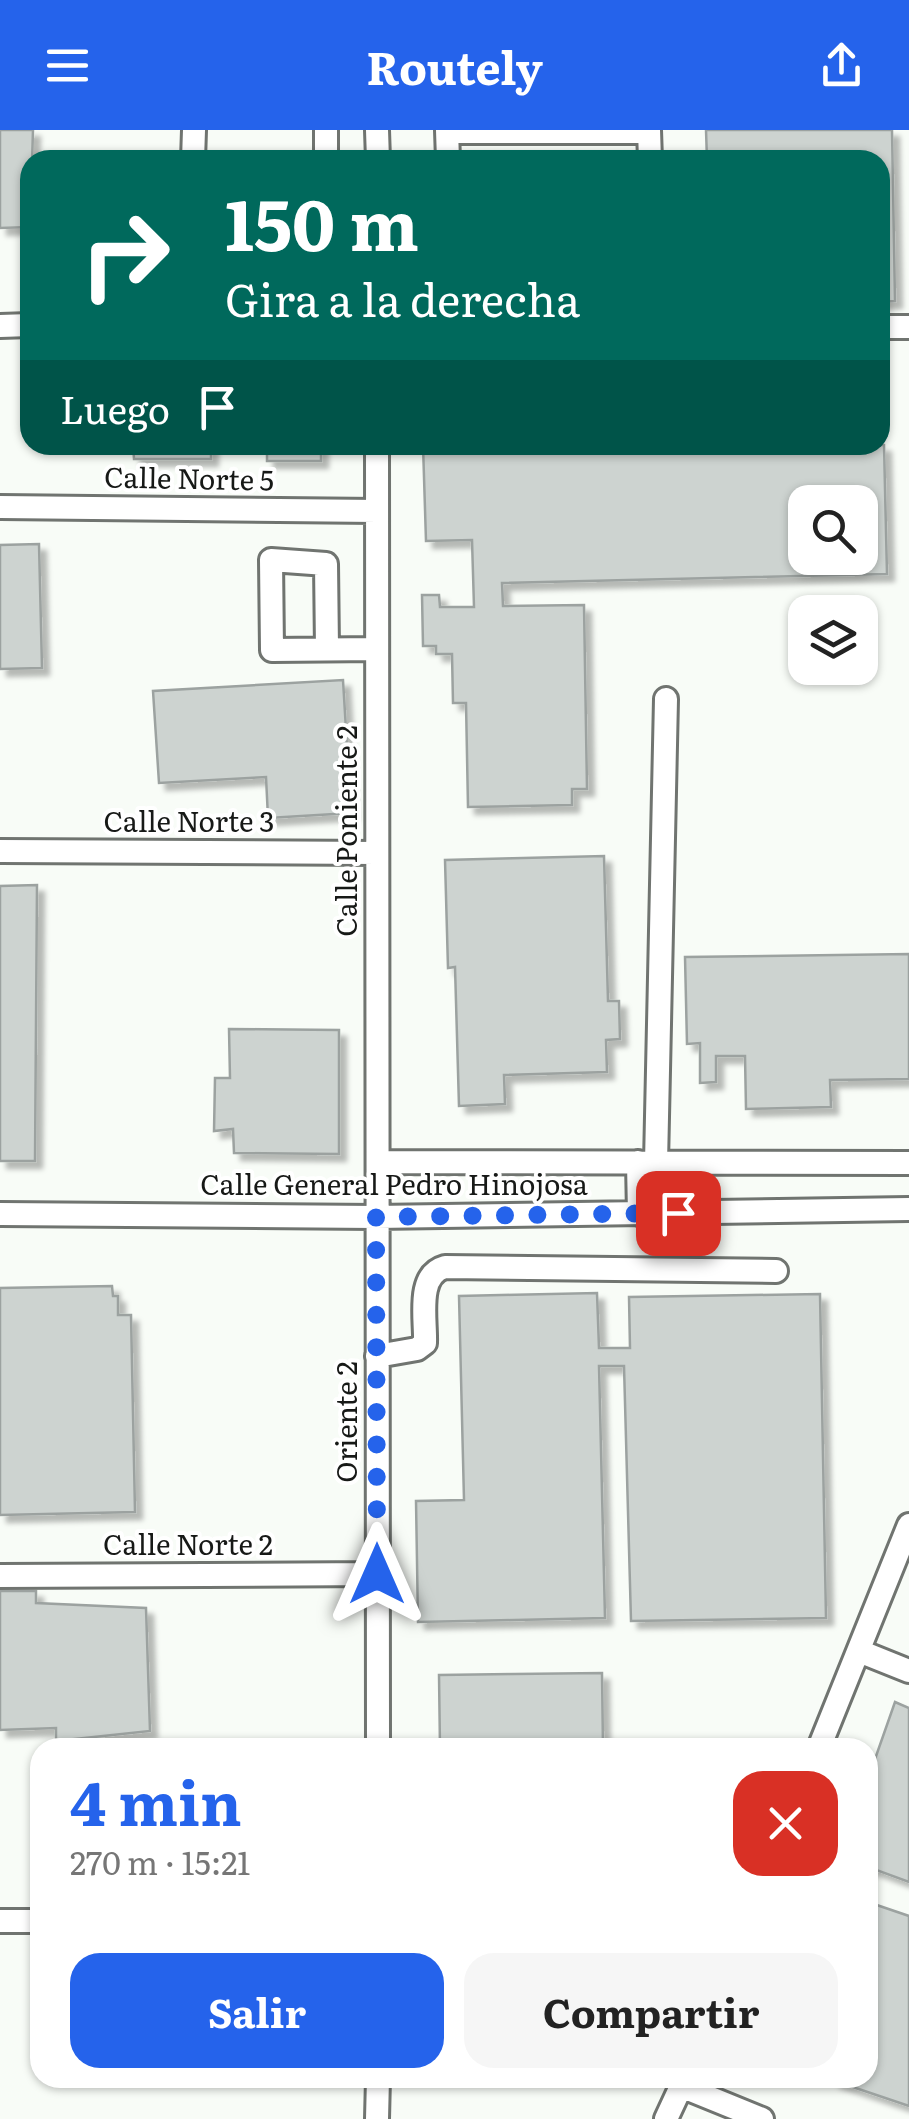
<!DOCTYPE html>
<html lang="es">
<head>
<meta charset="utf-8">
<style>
  :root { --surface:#fff; --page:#f6f6f6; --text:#222; --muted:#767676; --accent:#2563eb }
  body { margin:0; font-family:Literata,serif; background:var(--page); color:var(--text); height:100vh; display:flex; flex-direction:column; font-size:38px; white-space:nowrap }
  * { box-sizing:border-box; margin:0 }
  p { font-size:32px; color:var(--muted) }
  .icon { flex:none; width:55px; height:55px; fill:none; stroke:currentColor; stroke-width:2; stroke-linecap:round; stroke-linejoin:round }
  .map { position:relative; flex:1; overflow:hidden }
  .side { position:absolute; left:30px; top:1608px; width:848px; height:350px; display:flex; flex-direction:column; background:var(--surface); border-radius:30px; box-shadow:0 2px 8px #0004 }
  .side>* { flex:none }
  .top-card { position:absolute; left:20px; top:20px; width:870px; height:305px; border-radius:30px; box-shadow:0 2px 8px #0004; background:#00695c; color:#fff; overflow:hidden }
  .tools { position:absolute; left:788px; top:355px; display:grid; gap:20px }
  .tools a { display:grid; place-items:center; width:90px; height:90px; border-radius:20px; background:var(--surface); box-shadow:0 2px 8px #0004; font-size:50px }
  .pin { position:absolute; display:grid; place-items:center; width:85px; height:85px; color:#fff; margin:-42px; border-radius:20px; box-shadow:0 5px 15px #0006 }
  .me { position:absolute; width:110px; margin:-55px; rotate:0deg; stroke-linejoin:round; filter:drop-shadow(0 0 8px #0008) }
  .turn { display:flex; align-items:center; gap:35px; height:210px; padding:0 40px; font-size:45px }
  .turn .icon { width:130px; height:130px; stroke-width:2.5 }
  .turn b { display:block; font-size:70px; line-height:85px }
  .then { display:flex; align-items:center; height:95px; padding:0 40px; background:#0003; gap:20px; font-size:38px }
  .round { display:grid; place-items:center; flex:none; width:105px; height:105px; border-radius:30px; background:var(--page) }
  .summary { display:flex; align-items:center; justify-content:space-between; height:170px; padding:0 40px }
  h1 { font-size:60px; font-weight:700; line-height:75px; color:var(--accent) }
  .primary-button { display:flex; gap:20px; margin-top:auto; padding:20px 40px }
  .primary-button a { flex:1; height:115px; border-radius:30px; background:var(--accent); color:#fff; font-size:40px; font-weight:700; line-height:115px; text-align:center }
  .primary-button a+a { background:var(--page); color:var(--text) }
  header { display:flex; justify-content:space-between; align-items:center; height:130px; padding:0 40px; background:var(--accent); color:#fff; font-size:45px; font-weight:700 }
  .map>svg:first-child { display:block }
  .building { fill:#cdd3d0; stroke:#9ca2a0; stroke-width:2.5; fill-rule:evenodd; filter:url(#shadow) }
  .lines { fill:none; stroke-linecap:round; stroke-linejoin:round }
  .minor-casing { stroke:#707470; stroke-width:28 }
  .minor { stroke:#fff; stroke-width:22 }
  .route { stroke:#2563eb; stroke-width:18; stroke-dasharray:0 32.4 }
  .labels { text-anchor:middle; stroke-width:8; stroke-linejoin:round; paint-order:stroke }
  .street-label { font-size:28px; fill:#171917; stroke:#fff }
</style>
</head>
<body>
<header><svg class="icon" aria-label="menu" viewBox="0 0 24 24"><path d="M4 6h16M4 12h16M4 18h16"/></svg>Routely<svg class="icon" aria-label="share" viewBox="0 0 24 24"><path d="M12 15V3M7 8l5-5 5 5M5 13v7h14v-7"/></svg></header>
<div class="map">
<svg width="909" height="1989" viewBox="0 0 909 1989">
  <defs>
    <filter id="shadow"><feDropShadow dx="7" dy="7" stdDeviation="2.5" flood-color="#0004"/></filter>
  </defs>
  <rect width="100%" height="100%" fill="#f8fcf7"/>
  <path class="building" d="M0,0h33l-3,97 -30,1z
    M706,0h186l3,171 -15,1v-142h-173z
    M133,315h78v14h-77z
    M267,315h54v16h-54z
    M423,315h461l3,129 -385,9 1,23 81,-1 3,184h-15v16l-104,2 -2,-104h-13l-1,-49h-16v-8h-13l-1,-51h17l1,12h34l-2,-67 -46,1zM805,372h55v56h-55z
    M39,414l3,124 -42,1v-124z
    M343,550l8,133 -83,5 -2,-41 -107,6 -6,-92z
    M604,726l4,145h11l1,38 -14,1 1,32 -103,3 1,29 -46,2 -4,-139 -7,1 -3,-108z
    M37,755l-2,276h-35v-275z
    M909,824v125l-79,1 1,27 -85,2 -1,-53h-29v26l-16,1v-40l-13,1 -2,-87z
    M229,899l110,1v124l-105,-1 -1,-24 -19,2 1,-53h15z
    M112,1156l1,10h5v19h13l4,197 -135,3v-227z
    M597,1163l2,55h31l-1,-51 191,-3 6,324 -195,3 -7,-255h-25l6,252 -187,4 -2,-121 48,-1 -5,-204z
    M0,1461h36v12l110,5 4,123 -94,10v-13l-56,2z
    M602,1543l1,75h-163l-1,-73z
    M895,1572l14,6v174l-41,-15v-88z
    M868,1772l41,14v190l-77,-26 36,-2z"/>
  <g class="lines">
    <g class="minor-casing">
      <path id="minor" d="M326,0v30
        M377,0l1,30
        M447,0l1,30
        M649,0l1,30
        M448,2h201
        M193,30l1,-30
        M0,196l30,-1
        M880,197h29
        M377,315l1,1303
        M0,377l377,4
        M327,519l-1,-85 -55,-4 1,90 105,-1
        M0,721l377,2
        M379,1032l530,1
        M638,1032l1,52
        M656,1033l10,-464
        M0,1084l376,3 533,-8
        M377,1226l40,-7 8,-6c1,-24 -9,-68 20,-76l331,4
        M0,1446l377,-2
        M859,1521l50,20
        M819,1618l90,-223
        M0,1791h40
        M681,1956l81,33
        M377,1989l1,-41
        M666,1989l19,-41"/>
    </g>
    <use href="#minor" class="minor"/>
  </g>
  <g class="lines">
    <path class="route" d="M377,1444l-1,-357 302,-4"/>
  </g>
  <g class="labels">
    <g class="street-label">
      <text transform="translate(189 349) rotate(1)" y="10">Calle Norte 5</text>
      <text x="189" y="702">Calle Norte 3</text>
      <text transform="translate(347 701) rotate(-90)" y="10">Calle Poniente 2</text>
      <text x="394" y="1065">Calle General Pedro Hinojosa</text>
      <text transform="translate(347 1292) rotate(-90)" y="10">Oriente 2</text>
      <text x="188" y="1425">Calle Norte 2</text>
    </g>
  </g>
</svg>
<div class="tools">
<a><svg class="icon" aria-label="search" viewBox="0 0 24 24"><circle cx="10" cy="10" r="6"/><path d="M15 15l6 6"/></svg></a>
<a><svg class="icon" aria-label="layers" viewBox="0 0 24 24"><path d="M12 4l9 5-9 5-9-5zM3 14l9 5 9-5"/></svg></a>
</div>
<div class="pin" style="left:678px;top:1083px;background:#d93025"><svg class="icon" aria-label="arrive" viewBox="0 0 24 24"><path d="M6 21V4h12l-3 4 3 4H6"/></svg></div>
<svg class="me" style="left:377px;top:1444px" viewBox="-20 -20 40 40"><path d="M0-17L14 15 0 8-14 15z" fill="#2563eb" stroke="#fff" stroke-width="4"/></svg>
<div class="top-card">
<div class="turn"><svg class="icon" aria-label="right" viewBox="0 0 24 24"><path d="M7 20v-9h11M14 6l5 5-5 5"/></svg><div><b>150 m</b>Gira a la derecha</div></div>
<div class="then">Luego<svg class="icon" aria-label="arrive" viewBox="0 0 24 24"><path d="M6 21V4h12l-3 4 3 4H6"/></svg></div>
</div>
<section class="side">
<div class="summary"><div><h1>4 min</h1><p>270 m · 15:21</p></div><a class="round" style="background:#d93025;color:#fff"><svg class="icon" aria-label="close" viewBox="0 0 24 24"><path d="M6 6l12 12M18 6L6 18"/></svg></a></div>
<div class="primary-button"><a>Salir</a><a>Compartir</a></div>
</section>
</div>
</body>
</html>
